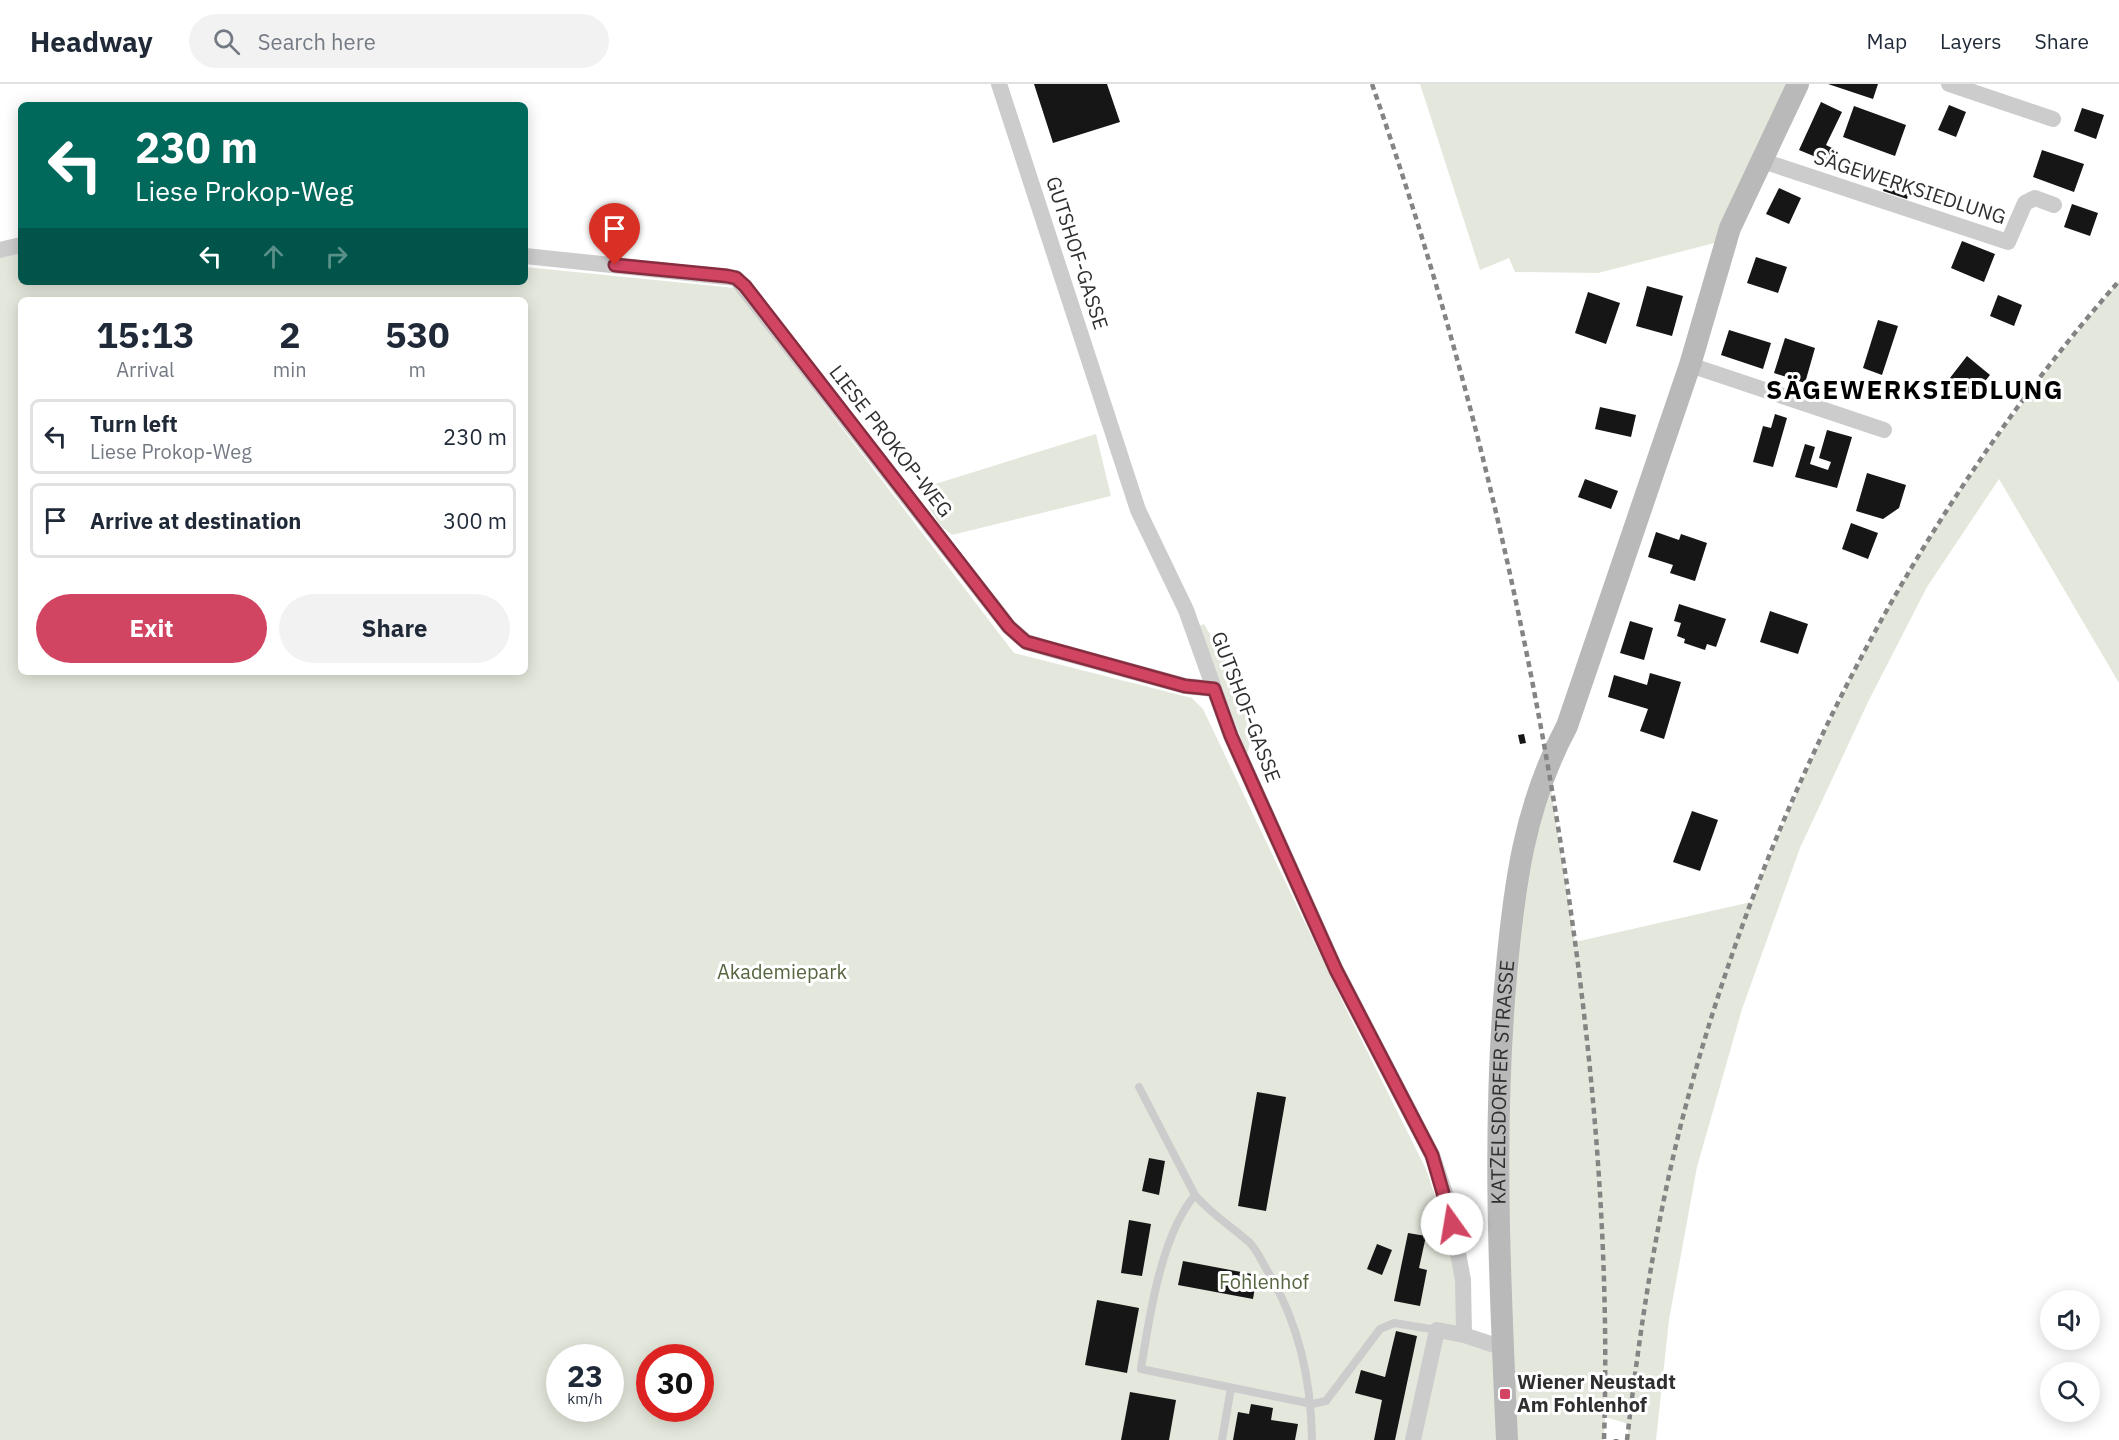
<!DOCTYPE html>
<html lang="en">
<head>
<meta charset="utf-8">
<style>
  :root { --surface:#fff; --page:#f2f2f3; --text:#1f2937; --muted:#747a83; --line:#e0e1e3; --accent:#d24562 }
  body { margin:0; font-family:"IBM Plex Sans",sans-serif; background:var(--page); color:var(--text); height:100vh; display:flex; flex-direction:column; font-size:22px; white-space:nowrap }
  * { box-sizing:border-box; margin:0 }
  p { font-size:20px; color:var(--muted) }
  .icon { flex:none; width:33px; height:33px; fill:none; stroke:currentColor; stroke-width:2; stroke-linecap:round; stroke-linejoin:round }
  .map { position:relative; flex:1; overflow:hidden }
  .side { position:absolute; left:18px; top:213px; width:510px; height:378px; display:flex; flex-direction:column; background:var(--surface); border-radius:9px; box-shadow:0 3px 15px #0003 }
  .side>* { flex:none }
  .guide { position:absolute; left:18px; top:18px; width:510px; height:183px; border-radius:9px; box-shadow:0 3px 15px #0003; background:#00695c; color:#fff; overflow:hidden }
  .tools { position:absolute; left:2040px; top:1206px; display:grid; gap:12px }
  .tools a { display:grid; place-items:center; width:60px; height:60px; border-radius:50%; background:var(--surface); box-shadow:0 3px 15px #0003; font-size:30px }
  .speed { position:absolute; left:546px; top:1260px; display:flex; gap:12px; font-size:30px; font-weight:700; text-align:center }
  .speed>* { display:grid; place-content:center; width:78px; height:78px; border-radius:50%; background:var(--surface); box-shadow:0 3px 15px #0003; line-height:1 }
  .speed small { font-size:15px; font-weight:400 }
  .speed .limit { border:9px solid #d22; background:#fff; color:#111 }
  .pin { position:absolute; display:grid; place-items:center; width:51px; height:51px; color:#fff; margin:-62px -26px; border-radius:50% 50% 50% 0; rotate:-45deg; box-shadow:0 0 6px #0007 }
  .pin .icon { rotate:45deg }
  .me { position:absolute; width:66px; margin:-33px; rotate:347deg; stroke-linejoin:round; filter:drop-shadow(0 0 4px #0008) }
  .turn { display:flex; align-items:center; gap:21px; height:126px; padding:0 18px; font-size:27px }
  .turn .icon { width:78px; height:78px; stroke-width:2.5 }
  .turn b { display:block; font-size:42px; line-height:51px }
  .lanes { display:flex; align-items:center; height:57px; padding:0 18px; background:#0003; justify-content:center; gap:30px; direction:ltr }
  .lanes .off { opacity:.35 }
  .eta { display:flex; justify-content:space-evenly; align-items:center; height:102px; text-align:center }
  .eta b { font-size:36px; font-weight:800; line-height:42px }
  .primary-button { display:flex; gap:12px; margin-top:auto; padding:12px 18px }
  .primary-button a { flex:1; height:69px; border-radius:36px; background:var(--accent); color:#fff; font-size:24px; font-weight:800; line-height:69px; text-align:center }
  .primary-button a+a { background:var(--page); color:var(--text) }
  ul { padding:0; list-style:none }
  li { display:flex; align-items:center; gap:18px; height:75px; margin:0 12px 9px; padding:0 6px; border:3px solid var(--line); border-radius:9px }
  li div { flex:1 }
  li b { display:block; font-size:22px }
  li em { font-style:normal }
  header { display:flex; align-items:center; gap:36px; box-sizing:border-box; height:84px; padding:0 30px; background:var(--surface); border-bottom:2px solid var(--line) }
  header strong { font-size:28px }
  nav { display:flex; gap:33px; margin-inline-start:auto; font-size:21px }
  .search { width:420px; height:54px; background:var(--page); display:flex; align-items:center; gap:15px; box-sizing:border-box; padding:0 21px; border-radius:33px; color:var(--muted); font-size:22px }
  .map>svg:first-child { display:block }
  .green { fill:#e4e8dc; fill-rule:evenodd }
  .building { fill:#161616 }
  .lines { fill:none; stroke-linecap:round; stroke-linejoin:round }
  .lane { stroke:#ccc; stroke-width:8 }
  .street { stroke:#ccc; stroke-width:16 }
  .secondary { stroke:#b9b9b9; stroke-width:22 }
  .rail { stroke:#848484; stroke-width:4.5; stroke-dasharray:6 4.5; stroke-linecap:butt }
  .route-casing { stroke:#882d40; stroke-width:15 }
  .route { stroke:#d24562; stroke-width:10 }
  .poi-dot { fill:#d24562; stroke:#fff; stroke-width:2 }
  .labels { text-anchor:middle; stroke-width:6; stroke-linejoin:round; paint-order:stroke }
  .street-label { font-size:20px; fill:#2f2f2f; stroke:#fff }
  .park-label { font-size:20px; fill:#576641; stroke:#fff }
  .poi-label { font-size:20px; font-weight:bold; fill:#2f2f2f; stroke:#fff; text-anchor:start }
  .district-label { font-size:26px; font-weight:bold; letter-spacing:1.5px; fill:#000; stroke:#fff }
</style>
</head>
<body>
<header>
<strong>Headway</strong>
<div class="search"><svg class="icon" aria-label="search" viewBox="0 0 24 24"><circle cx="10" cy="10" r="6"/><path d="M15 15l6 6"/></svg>Search here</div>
<nav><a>Map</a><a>Layers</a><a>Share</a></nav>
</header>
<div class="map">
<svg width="2119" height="1356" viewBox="0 0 2119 1356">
  <rect width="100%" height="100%" fill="#fff"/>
  <path class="green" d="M1420,0h378l-72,156 -128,33 -83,-1 -6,-14 -29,12z
    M21,169v29h504v-15l210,21 279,365 178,45 11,11 144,302 79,158 37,111 1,55 38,13 -2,-308 47,-276 28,178 176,-40c38,-93 77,-184 125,-272 67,-125 153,-240 243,-349v402l-120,-204 -72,108 -58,113 -69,148 -58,161 -45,158 -28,153 -13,120h-29l2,-16 -24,-7 -1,23h-1604v-1182zM21,216h504v372h-504zM560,1274h50v50h-50zM650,1274h50v50h-50z
    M1096,350l15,62 -159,39 -13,-11 -20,-35z
    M1204,540c19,33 58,89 43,130l-49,-128z"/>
  <path class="building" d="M1034,0h73l13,38 -67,21z
    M1828,0h50l-5,15z
    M1821,18l21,10 -16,33 8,4 -6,13 -29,-12z
    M1949,21l17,7 -10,25 -18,-7z
    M1854,22l52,19 -11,31 -52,-19z
    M2082,24l22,7 -8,24 -22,-8z
    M2042,66l42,14 -10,28 -41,-15z
    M1889,90l23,9 -5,16 -24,-8z
    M1779,104l22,10 -12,26 -23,-10z
    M2072,120l26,9 -8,23 -26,-9z
    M1962,157l33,13 -11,28 -33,-14z
    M1756,173l31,10 -9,26 -31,-10z
    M1647,202l36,10 -11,40 -36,-10z
    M1588,208l32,11 -14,41 -31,-11z
    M1998,211l24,10 -8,21 -24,-10z
    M1878,236l20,6 -16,49 -19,-7z
    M1729,246l42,13 -8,26 -42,-14z
    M1785,254l30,10 -10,35 -31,-10z
    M1967,272l23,19 -21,26 -23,-18z
    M1600,323l36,8 -5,22 -36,-8z
    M1775,330l12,4 -14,49 -20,-5 10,-36 8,2z
    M1827,346l25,7 -15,51 -42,-11 10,-33 10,3 -5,17 18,6 3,-8 -12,-4z
    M1867,389l39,12 -7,23 -16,11 -27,-8z
    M1585,395l33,12 -7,18 -33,-12z
    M1851,439l27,10 -10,26 -26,-10z
    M1656,448l23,8 2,-6 26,9 -12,38 -25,-8 3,-8 -25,-8z
    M1679,520l47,15 -10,28 -9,-3 -2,6 -21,-7 1,-4 -8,-3 4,-13 -7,-2z
    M1770,527l38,13 -10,30 -38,-12z
    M1630,537l23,7 -9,32 -24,-7z
    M1650,589l31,9 -17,57 -24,-8 8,-22 -40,-12 6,-22 33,10z
    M1524,650l2,9 -6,1 -2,-9z
    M1692,727l26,9 -18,51 -27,-9z
    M1257,1008l29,5 -20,114 -28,-5z
    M1149,1074l16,3 -6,34 -17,-4z
    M1129,1136l22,4 -9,52 -21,-3z
    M1408,1149l18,3 -7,32 8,2 -7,36 -26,-5z
    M1377,1160l15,6 -10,25 -15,-6z
    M1183,1177l74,14 -4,24 -75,-14z
    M1097,1216l42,8 -12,65 -42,-8z
    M1396,1247l21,5 -22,104h-21l8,-40 -27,-7 6,-23 24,7z
    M1130,1308l46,8 -7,40h-48z
    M1251,1320l22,4 -2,12 27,4 -3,16h-62l5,-28 11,2z"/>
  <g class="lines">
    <path class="lane" d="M1139,1003l56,108c16,19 36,31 55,48 7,7 12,19 17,27 32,53 44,109 45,170
      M1195,1111c-34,40 -46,123 -54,174l171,35 14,-3 54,-72 14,-6 43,7
      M1222,1356l9,-52"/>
    <path class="street" d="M999,0l139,426 48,100 45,126 105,234 96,185 17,50 14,75 1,55
      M1949,0l104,35
      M1763,77l245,81 17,-39 10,-5 19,7
      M0,166l21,-5
      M525,172l211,22 273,349 17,15 24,7 135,37 29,3
      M1690,281l194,65
      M1413,1356l24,-110 27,5 39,13"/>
    <path class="secondary" id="s1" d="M1507,1356c-7,-154 -15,-310 -1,-464 8,-89 18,-170 61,-250l123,-361 40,-137 68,-144"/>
    <path class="rail" d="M1372,0c80,231 139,465 180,706 36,214 59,433 52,650
      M1616,1356v-1
      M1627,1356c13,-113 30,-226 59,-335 80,-300 228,-591 433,-824"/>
  </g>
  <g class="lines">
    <g class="route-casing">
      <path id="route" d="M615,181l112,11 9,2 9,8 264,341 17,15 159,44 29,3 17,47 105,234 96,185 20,69"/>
    </g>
    <use href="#route" class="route"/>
  </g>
  <rect class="poi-dot" x="1499" y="1304" width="12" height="12" rx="3"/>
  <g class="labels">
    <g class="street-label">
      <text transform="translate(1910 103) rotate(18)" y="7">SÄGEWERKSIEDLUNG</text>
      <text transform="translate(1077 169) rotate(72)" y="7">GUTSHOF-GASSE</text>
      <text transform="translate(891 357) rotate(52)" y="7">LIESE PROKOP-WEG</text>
      <text transform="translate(1246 623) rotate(69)" y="7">GUTSHOF-GASSE</text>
      <text dy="7" stroke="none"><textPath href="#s1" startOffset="358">KATZELSDORFER STRASSE</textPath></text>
    </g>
    <g class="park-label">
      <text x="782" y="895">Akademiepark</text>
      <text x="1264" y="1205">Fohlenhof</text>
    </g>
    <g class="poi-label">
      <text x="1517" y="1305">Wiener Neustadt<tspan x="1517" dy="23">Am Fohlenhof</tspan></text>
    </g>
    <g class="district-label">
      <text x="1915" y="315">SÄGEWERKSIEDLUNG</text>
    </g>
  </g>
</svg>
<div class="tools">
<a><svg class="icon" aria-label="sound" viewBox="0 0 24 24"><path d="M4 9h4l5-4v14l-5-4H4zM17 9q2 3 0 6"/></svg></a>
<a><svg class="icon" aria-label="search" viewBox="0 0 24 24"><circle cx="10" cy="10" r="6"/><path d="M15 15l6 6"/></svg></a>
</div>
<div class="speed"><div>23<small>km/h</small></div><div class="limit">30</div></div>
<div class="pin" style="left:615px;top:181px;background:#d93025"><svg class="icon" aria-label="arrive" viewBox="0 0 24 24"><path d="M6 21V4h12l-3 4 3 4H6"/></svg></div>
<svg class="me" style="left:1452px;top:1140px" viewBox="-20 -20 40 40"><circle r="19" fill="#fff"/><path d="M0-13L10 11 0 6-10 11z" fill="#d24562"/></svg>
<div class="guide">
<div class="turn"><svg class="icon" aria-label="left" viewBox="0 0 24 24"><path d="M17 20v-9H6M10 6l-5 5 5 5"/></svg><div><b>230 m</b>Liese Prokop-Weg</div></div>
<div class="lanes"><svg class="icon" aria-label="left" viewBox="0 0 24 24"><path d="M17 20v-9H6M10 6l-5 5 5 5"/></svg><svg class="icon off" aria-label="ahead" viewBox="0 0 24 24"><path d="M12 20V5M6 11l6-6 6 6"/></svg><svg class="icon off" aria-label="right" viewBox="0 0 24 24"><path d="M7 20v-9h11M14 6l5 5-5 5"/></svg></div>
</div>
<section class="side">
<div class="eta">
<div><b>15:13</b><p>Arrival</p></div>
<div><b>2</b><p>min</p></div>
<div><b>530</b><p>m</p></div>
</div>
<ul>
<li><svg class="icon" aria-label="left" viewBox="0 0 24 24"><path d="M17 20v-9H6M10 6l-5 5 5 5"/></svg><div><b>Turn left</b><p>Liese Prokop-Weg</p></div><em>230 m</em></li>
<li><svg class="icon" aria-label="arrive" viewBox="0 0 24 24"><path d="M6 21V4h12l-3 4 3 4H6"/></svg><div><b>Arrive at destination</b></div><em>300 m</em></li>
</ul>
<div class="primary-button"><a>Exit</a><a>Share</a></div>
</section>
</div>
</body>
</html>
